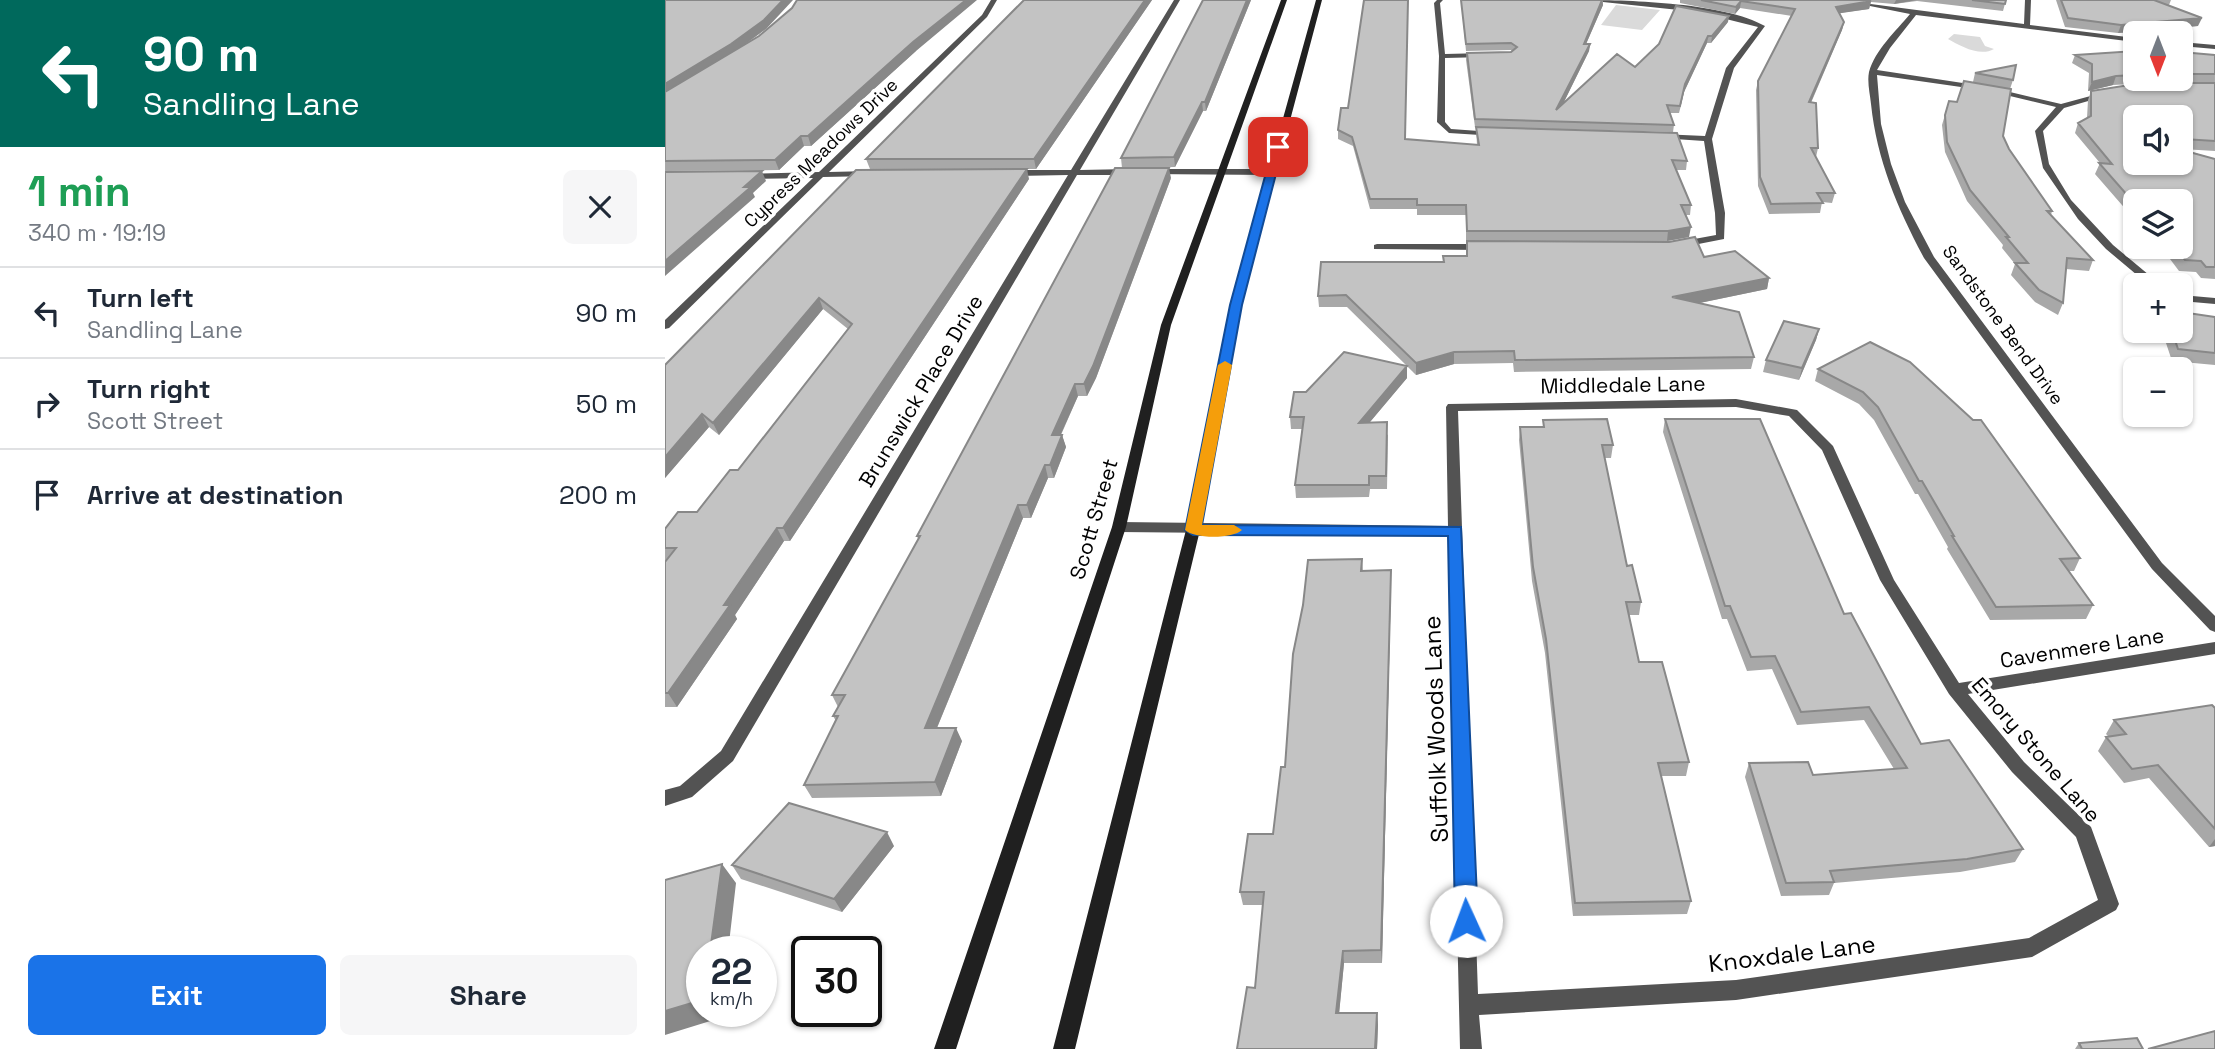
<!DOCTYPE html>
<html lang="en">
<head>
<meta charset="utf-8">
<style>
  :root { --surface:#fff; --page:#f6f6f7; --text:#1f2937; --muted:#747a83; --line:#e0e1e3; --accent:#1a73e8 }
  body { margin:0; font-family:"Space Grotesk",sans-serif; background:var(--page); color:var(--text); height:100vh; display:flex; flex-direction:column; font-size:26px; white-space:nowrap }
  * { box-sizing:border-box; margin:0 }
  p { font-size:23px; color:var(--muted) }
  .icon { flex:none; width:38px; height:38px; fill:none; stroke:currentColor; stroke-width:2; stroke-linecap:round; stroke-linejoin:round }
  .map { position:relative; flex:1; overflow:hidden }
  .details { display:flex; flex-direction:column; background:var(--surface); width:665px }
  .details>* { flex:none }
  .guide { background:#00695c; color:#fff; overflow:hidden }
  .needle { width:46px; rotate:180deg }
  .tools { position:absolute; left:1458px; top:21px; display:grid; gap:14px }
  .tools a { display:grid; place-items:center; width:70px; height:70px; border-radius:10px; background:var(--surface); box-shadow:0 2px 5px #0004; font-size:35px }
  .speed { position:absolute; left:21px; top:936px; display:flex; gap:14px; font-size:35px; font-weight:700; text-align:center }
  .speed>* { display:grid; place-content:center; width:91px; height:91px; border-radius:50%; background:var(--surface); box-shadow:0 2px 5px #0004; line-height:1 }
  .speed small { font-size:18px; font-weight:400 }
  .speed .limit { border:4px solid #111; border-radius:10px; background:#fff; color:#111 }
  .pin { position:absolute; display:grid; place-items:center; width:60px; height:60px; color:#fff; margin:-30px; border-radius:14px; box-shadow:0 4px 10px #0006 }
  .me { position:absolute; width:77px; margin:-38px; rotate:358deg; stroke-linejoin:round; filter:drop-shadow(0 0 5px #0008) }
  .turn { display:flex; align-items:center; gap:24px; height:147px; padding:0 28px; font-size:32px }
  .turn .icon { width:91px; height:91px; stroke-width:2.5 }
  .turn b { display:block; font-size:49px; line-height:60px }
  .round { display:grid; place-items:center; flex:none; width:74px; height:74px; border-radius:10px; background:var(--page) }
  .headline { display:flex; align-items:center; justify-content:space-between; height:119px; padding:0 28px }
  h1 { font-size:42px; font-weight:600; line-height:52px; color:#1e9e55 }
  .cta { display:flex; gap:14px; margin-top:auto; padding:14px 28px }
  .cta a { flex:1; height:80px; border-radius:10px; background:var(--accent); color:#fff; font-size:28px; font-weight:600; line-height:80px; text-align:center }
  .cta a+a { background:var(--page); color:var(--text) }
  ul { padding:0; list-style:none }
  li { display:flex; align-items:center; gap:21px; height:91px; padding:0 28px; border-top:2px solid var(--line) }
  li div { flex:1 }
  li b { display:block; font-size:26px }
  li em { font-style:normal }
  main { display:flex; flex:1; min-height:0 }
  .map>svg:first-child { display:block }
  .green { fill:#dadada }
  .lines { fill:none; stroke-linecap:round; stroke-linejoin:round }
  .minor { fill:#535353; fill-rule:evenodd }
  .secondary { fill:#202020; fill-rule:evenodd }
  .wall { fill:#a8a8a8 }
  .shaded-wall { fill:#888 }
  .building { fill:#c3c3c3; stroke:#888; stroke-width:2; fill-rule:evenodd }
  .route { fill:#1a73e8; stroke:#114b97; stroke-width:2 }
  .slow { fill:#f59e0b }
  .labels { text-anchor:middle; stroke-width:7; stroke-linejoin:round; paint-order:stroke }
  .far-street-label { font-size:18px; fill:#000; stroke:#fff }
  .street-label { font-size:21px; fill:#000; stroke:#fff }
  .near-street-label { font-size:24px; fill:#000; stroke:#fff }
</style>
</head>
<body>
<main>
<section class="details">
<div class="guide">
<div class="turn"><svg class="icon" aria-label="left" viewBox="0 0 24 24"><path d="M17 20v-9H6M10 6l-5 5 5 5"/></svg><div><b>90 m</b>Sandling Lane</div></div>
</div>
<div class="headline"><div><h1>1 min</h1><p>340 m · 19:19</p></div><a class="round"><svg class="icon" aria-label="close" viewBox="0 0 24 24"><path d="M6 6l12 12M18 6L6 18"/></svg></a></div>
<ul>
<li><svg class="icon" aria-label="left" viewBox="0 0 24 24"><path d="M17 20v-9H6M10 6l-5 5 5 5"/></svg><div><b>Turn left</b><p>Sandling Lane</p></div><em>90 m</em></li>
<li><svg class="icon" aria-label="right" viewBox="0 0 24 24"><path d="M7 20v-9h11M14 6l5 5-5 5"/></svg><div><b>Turn right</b><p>Scott Street</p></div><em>50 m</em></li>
<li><svg class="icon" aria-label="arrive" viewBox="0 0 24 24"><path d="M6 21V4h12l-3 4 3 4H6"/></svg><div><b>Arrive at destination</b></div><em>200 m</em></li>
</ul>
<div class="cta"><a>Exit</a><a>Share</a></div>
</section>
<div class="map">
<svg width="1550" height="1049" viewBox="0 0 1550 1049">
  <rect width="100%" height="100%" fill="#fff"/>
  <path class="green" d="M951,5l44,5 -18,20 -41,-5z
    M1289,34l26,3 5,9 9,3c-14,8 -34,-3 -46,-10z"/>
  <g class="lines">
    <path class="minor" d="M326,0h6l-10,17 -158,155 42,-1 4,3 -1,2 -51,1 -154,151 -4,1v-9l148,-142 -65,1 -3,-1v-4l74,-2 163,-157z
      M509,0h6l-100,170 50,-1 4,3 -4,3h-53l-344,586 -41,36 -27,9v-16l15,-4 41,-35 347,-576 -58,1 -4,-3 4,-3h61z
      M772,0h6l-3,3 5,51 40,-1 3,2 -3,2 -40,1v64l6,7 42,3 4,2 -1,2 -47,-3 -12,-11 2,-66 -5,-53z
      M919,0c48,0 140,3 181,26l-31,42 -22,71 13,74 -1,26 -46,9 -5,-3 5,-3 38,-7 -1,-22 -11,-72 -44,-3 -4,-2 4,-2 45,2 21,-68 32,-41 -60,-15z
      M1175,0l184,24 1,-24h6l-1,25 105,13v4l-219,-27 -26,33 -13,22 112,17 72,17 48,-13v4l-45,13 -21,23 6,33 22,36 42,45 48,40h-11l-13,-10 -31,-26 -28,-30 -35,-51 -8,-37 21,-24 -67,-16 -112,-16 4,49 10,40 14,38 29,55 228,306 53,53v16l-5,-2 -58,-61 -228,-311c-26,-49 -47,-97 -53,-154 -1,-10 -4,-22 -2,-32 6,-22 27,-41 41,-58z
      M1516,42l34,3v4l-34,-3z
      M485,169h121l4,3 -4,3 -124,-1v-4z
      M712,244h106l5,3 -5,3 -109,-1v-4z
      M1516,295l34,3v6l-34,-3z
      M1071,399l61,11 36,36 61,134 65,103 256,-41v12l-247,40 56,68 67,65 28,77 -3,6 -84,47 -296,43 -257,15 3,34h-22l-12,-514 -329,-3 -7,-5 7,-5 329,4 -2,-119 2,-3zM1071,407l53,9 33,34 58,130 69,114 63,78 64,65 22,63 -69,38 -293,42 -258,14 -20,-583z"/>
    <path class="secondary" d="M616,0h6l-116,325 -45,202 -170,522h-22l178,-522 49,-202z
      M651,0h6l-81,305 -41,225 -125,519h-22l133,-519 45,-225z"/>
  </g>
  <path class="wall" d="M0,0l102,28 -21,16 170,7 -105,95h-7l-25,24 -114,1z
    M359,0h128l-24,35 -92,134h-166l-4,-10z
    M538,0h48l-45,111h-3l-28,56 -53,1 -1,-10z
    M796,0h142v5l-17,39h4l-1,7 -26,53 72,-37 93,-45 -17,21h-4l-23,49 -5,21h-9l4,12 -1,7 -198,-5 -9,-67 1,-7 44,-1 1,-1 -1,-1 -45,1z
    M1015,0h326l-3,11 -86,-10 -23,3 -23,-2 -2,7 -30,4 5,9 -2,8 -31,73 7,45 -2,9 19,36 -3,10 -10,-1 -2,11 -51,1 -11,-28 -2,-96 2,-9 34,-65 -52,-8 -5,6 -55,-11z
    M1391,0h115l-2,5 29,21 -80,7 -53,-6z
    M1470,51v28h46v-27l34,3v96l-33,-2 33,10v120l-14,-1 -5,-6 -17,-1 -18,-24h20l-46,-46v19l-40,-46 5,-11 -25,-30 3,-10 9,-5 1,-18 3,-9 42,-7 -20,1 -25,6 1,-18 -17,-10 3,-8z
    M1310,73l38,7 -3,9 -7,47 6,13 43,62 -1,4 42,45 -4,11 -23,-2 -3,34 -5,12 -23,-13 -24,-27 4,-11 -13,-16 1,-3 -36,-44 -22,-49 -3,-27 7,-24 8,1 16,-20z
    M811,127l211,34 -1,9h-10l15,35 -1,10h-5l4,22 -22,4 37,16 65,21 -2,11 -68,14 55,54 -3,12 -237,3 -1,-9 -59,1 -38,11 -9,-9v12l-37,44 18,13 -1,54h-17l-1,8 -73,1 -1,-13 7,-56h-11l-1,-12 16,-25 101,-26 -60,-59h-28l-1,-11 148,-40v-41h-49v-6h-47l-17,-63 -15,-7v-9l68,9 71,6z
    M506,178l-75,200 -9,18h-9l-17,39h1l4,12 -12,31h-6l-17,40h-8l-86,210 25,13 -21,55 -129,2 -8,-13 32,-64 -3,-5 5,-9 -6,-12 86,-156 -1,-3z
    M364,179l-239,362h-6l-49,74 2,4 -60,88h-12v-178l32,-17 41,-42 110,-141 -25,-20 -104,126 -10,-8 -44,51v-113z
    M1550,317v48l-43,-4 -10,-30h19z
    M1154,329l-3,11 -17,40 -36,-8 3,-12z
    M1205,342l210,216 -6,13h-5l24,34 -7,14 -96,1 -43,-71 1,-2 -30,-53h-3l-41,-74 -15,-16 -44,-23 3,-12z
    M1000,419l179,195 77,130 102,105 -8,13 -55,10 -126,11 -5,12 -48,1 -36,-119 4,-14 64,12 81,-6 -30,-49 -67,5 -25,-56 -25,2 -20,-52h-5l-59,-187z
    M878,420l70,25 -2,13h-7l23,108 14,36 -2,13h-10l10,47 50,100 -3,14h-25l30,125 -4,13 -114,2 -28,-263 -13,-72 -13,-141 1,-13h23z
    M697,559l1,12 28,12 -9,380h-38l-5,50h38l1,12 -1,24h-140l18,-61 8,-83h-20l-3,-13 33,-58 12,-67 18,-162z
    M1550,708v138l-6,1 -60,-69 -25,5 -26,-32 8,-14h3l-3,-3 8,-14z
    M229,846l-52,66 -101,-33 -9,-14z
    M1414,1043l64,6h-68z"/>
  <path class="shaded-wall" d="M118,0h10l-26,28 -33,24 -69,43v-11z
    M301,0h11l-61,51 -105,95 -3,-10 105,-94z
    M480,0h7l-24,35 -92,134 -2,-10z
    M582,0h4l-45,111 -1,-9z
    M937,0l1,5 -20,46 1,-7z
    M1231,0h21l-23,4z
    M1076,1l-1,7 -5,6 1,-7z
    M1206,1l-2,8 -34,5 1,-7z
    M1064,16l-1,6 -17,21 1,-7z
    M1537,18l-4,8 -80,7 3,-8z
    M1179,22l-2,8 -35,81 2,-9z
    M1043,36l-1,7 -23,49 -5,21 6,-29z
    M925,44l-1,7 -33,67v-8z
    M1451,76l-3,9 -25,6 4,-9z
    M537,102l1,9 -28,56 -1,-10z
    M136,136l3,10 -25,24 -4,-10z
    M504,168l2,10 -75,200 -9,18 -3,-12z
    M362,169l2,10 -239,362 -7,-13z
    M97,171l4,10 -13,12 2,4 -90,79v-15z
    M1026,227l-2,10 -22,4 1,-10z
    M1104,278l-2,11 -96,20 1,-12z
    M154,298l4,11 -104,126 -6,-12z
    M1154,329l-3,11 -17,40 3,-12z
    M789,352v12l-38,11v-12z
    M742,366v12l-48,57v-12z
    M410,384l3,12 -23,51 -3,-12z
    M37,414l7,13 -44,51v-21z
    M397,435l4,12 -12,31 -4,-13z
    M380,465l3,13 -17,40 -4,-13z
    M353,505l5,13 -92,224 -6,-14z
    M112,528l7,13 -49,74 2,4 -60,88 -9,-14 56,-88z
    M726,570v13l-9,380 -1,-13z
    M291,728l6,13 -21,55 -6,-14z
    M222,832l7,14 -52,66 -8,-13z
    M1550,839v7l-6,1z
    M57,864l14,19 -8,69h-18z
    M678,951l1,12 -6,62 -2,-12z
    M37,1000v12h18v6l-55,17v-24z
    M712,1013l1,12 -1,24h-2z"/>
  <path class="building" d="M0,0h118l-19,20 -33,24 -66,40z
    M132,0h169l-53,42 -105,94h-7l-26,24 -110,1v-69l94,-56 33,-28z
    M359,0h121l-111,159h-168z
    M538,0h44l-42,102h-3l-28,55 -53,1z
    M699,0h44l-3,139 74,6 -3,-18 201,6 10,28 -15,-1 19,45h-10l10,22 -23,4h-201l-1,-26h-49v-6h-47l-18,-62 -14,-7 3,-22h7z
    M796,0h141l-18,44h6l-34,66 61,-56 18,13 24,-23 17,-38 53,10 -17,20h-4l-23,48 -5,22 -13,-1 7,20 -199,-6 -8,-66 44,-1 6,-5 -6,-4 -45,1z
    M1036,0h164l6,1 -35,6 8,15 -35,80 7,1 2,45h-7l24,45h-18l6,10 -52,1 -11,-27 -2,-96 37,-72 -54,-8 -5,6z
    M1307,0h34l-1,4z
    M1396,0h93l48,18 -81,7 -53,-7z
    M1470,51v24l-19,1 -24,6v-18l-17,-9z
    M1516,52l34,3v19h-34z
    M1351,65l-3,15 -38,-7z
    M1299,81l47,8 -8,47 6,13 43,62h-5l46,49 -26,-2 -4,45 -24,-13 -24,-27h13l-22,-26h3l-39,-47 -23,-48 -2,-27 4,-14 8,1z
    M1477,83h73v58l-31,-2 -2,11 33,9v108h-9l-5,-6 -16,-1 -11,-13h7v-46h-46v3l-36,-41 13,1 -34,-41 13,-7v-25zM1470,117h46v46h-46z
    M450,168h54l-76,198 -9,18h-9l-23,51h10l-12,30h-5l-18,40h-9l-93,223h31l-21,54 -131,3 34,-69h-5l12,-21h-13l88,-159h-3z
    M362,169l-244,359h-6l-53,77h6l-62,88h-3v-131l11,-14h-11v-19l13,-17h19l33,-42h8l114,-146 -33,-26 -106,125 -11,-9 -37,43v-92l191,-195z
    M97,171l-18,16h7l-86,74v-89z
    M1030,237l9,20 31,-6 34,27 -97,19 67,15 15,45 -239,3 -1,-9 -60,1 -38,11 -70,-68 -28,1 3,-34h123l-1,-6h24v-15l202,1z
    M1516,312l34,5v36l-37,-4 -6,-18h9z
    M1119,321l35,8 -17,39 -36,-8z
    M1205,342l40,20 63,58h8l99,138 -20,1 33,46 -97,2 -44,-71h2l-32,-55h-3l-41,-74 -15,-15 -45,-23z
    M679,352l63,14 -48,57 28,-1 -1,54h-17v9h-74l9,-68h-14l4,-25h12z
    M942,419l6,26h-11l25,121 5,-1 9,37h-15l13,60h23l27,100 -31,1 33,138 -116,2 -29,-264 -13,-72 -13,-140h24l-1,-7z
    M1000,419h95l84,195 7,-1 70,131 28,-4 74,109 -56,10 -137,12 4,11 -48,1 -37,-120 59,-1 5,13 94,-7 -38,-61 -68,5 -26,-56 -24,1 -21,-51h-5z
    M697,559l-1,12 30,-1 -10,380 -38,1 -7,62h41l-2,36h-138l10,-62 8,1 9,-96h-24l8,-58h25l8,-67h4l8,-113 10,-49 5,-45z
    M1547,705l3,3v121l-57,-64 -26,4 -26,-32 20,-3 -12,-14z
    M124,803l98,29 -53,67 -102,-34z
    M57,864l-12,88h-8v48l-37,11v-131z
    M1550,1031v18h-67z
    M1472,1038l6,11h-61l-3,-6z"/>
  <path class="route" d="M613,144l5,3 -41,158 -40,220 259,2 17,394 -4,8 -8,3 -8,-3 -3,-8 -7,-385 -255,-1 -8,-5 45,-225 43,-158z"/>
  <path class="slow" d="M560,361l7,4 -30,160h32l8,5c-9,9 -48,9 -57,0l33,-165z"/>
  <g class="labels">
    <g class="far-street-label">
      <text transform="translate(156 153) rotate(-44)" y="6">Cypress Meadows Drive</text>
      <text transform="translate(1338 325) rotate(54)" y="6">Sandstone Bend Drive</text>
    </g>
    <g class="street-label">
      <text transform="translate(958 385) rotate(-1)" y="7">Middledale Lane</text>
      <text transform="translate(256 391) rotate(-59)" y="7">Brunswick Place Drive</text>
      <text transform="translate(429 519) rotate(-74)" y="7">Scott Street</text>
      <text transform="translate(1417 648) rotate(-9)" y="7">Cavenmere Lane</text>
      <text transform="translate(1371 750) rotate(49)" y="7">Emory Stone Lane</text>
    </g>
    <g class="near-street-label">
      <text transform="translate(771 729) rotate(-92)" y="8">Suffolk Woods Lane</text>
      <text transform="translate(1127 954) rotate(-7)" y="8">Knoxdale Lane</text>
    </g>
  </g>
</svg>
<div class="tools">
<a><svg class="needle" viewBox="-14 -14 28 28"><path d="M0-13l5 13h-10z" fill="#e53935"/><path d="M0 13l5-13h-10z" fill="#747a83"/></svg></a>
<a><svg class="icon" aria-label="sound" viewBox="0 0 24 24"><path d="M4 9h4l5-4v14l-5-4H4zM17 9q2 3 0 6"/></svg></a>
<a><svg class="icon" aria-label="layers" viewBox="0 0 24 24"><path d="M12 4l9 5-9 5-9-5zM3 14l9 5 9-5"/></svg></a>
<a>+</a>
<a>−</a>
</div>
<div class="speed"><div>22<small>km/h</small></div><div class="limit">30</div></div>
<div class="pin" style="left:613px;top:147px;background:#d93025"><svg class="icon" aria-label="arrive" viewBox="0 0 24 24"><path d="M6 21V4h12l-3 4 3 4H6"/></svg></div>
<svg class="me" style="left:801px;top:921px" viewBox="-20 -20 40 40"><circle r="19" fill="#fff"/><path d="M0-13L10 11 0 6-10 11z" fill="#1a73e8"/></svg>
</div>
</main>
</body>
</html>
